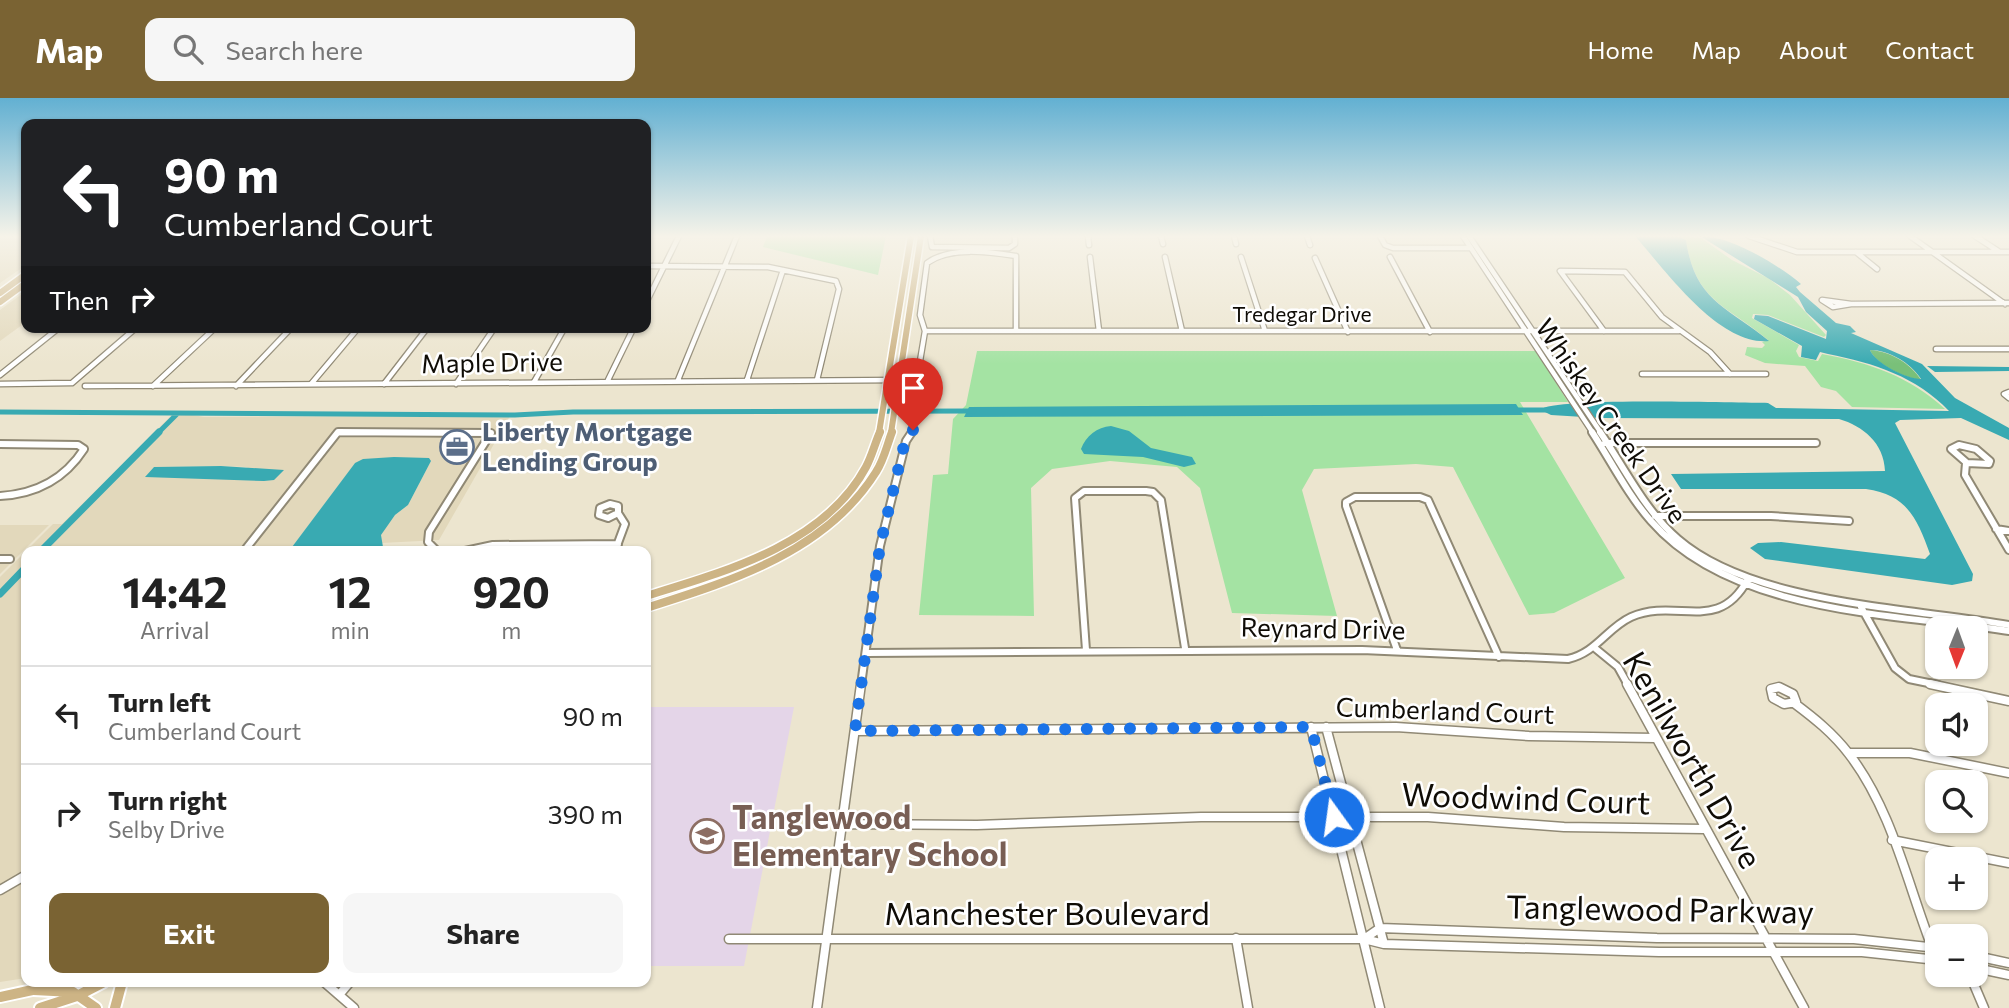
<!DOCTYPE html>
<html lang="en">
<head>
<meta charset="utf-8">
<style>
  :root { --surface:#fff; --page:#f6f6f6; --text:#222; --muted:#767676; --line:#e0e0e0; --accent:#7a6333 }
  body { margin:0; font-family:Commissioner,sans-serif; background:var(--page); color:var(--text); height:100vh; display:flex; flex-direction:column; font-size:26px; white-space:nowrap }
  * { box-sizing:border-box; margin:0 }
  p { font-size:23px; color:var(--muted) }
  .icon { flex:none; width:38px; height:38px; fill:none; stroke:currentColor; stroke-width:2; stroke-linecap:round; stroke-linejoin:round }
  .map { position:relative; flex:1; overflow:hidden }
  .panel { position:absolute; left:21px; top:448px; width:630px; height:441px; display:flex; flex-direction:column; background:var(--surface); border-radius:14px; box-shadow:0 2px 5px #0004 }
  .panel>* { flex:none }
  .hud { position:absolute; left:21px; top:21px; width:630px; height:214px; border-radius:14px; box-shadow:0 2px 5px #0004; background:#202124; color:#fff; overflow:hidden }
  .needle { width:46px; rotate:181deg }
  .fabs { position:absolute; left:1925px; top:518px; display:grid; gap:14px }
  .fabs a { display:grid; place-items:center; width:63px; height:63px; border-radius:14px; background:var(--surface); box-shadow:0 2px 5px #0004; font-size:35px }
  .pin { position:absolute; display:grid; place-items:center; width:60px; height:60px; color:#fff; margin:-72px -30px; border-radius:50% 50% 50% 0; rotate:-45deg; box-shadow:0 0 7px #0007 }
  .pin .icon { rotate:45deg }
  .me { position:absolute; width:77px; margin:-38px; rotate:346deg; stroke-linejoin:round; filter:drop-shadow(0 0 5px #0008) }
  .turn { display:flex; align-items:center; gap:24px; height:147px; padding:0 28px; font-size:32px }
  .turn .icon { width:91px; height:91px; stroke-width:2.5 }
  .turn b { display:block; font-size:49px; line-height:60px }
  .then { display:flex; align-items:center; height:66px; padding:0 28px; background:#0003; gap:14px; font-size:26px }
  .eta { display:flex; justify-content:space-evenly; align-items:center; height:119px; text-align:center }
  .eta b { font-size:42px; font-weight:700; line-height:49px }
  .primary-button { display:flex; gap:14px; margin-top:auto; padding:14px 28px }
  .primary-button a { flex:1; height:80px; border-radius:14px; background:var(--accent); color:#fff; font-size:28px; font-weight:700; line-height:80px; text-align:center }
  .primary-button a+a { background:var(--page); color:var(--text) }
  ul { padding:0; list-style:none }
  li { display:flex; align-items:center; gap:21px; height:98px; padding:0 28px; border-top:2px solid var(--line) }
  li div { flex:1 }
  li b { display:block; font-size:26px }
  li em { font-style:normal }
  header { display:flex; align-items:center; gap:42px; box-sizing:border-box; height:98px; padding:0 35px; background:var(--accent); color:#fff }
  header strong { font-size:33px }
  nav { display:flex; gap:38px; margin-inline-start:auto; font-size:24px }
  .search { width:490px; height:63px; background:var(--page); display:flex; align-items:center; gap:18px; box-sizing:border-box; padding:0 24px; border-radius:14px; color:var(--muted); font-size:26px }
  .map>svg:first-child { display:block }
  .built { fill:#e2d8bb; fill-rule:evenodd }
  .education { fill:#e4d5e8 }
  .green { fill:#a4e3a3 }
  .forest { fill:#79c079 }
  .water { fill:#39aab2; fill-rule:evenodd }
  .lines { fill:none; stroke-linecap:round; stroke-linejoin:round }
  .canal-far1 { stroke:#39aab2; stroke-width:5 }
  .canal { stroke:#39aab2; stroke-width:7 }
  .minor-far2-casing { stroke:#908975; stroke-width:7 }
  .minor-far1-casing { stroke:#908975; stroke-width:10 }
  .minor-casing { stroke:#908975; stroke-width:11 }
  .major-far2-casing { stroke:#fff; stroke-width:9 }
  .major-far1-casing { stroke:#fff; stroke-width:11 }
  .major-casing { stroke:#fff; stroke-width:14 }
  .minor-far2 { stroke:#fff; stroke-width:4.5 }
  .minor-far1 { stroke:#fff; stroke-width:6 }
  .minor { stroke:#fff; stroke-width:8 }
  .major-far2 { stroke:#cdb485; stroke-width:6 }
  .major-far1 { stroke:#cdb485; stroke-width:8 }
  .major { stroke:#cdb485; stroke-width:10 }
  .route { stroke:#1a73e8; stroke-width:12; stroke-dasharray:0 21.6 }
  .labels { text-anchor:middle; stroke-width:5; stroke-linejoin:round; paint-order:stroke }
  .far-street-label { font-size:21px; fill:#0f0c06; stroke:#fff }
  .street-label { font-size:26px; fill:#0f0c06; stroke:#fff }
  .service-label { font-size:26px; font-weight:bold; fill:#4e5e75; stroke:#fff; text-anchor:start }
  .near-street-label { font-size:32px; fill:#0f0c06; stroke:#fff }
  .near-education-label { font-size:32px; font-weight:bold; fill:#785e54; stroke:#fff; text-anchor:start }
</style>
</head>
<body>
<header>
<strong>Map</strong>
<div class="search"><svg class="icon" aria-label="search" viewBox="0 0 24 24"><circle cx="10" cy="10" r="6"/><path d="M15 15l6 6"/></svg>Search here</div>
<nav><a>Home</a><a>Map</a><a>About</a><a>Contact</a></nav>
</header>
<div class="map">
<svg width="2009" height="910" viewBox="0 0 2009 910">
  <rect width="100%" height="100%" fill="#ece5cf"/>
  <path class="built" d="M0,138h26v29l-26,18z
    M26,193v31l-26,19v-31z
    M181,315l23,4 306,-1 -71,124 -57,3 -2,-8 15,-20 13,-10 23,-44 -76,2 -66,88h-263v427l-26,4v-405l53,-53h9l111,-110zM221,368l25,1 29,13 -129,-4 8,-9z
    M0,427h49l-49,49z"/>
  <path class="education" d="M646,609h148l-50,259h-98z"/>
  <path class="green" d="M767,138h119l-8,39 -115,-28z
    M1678,138l23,2 31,22 36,18 22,17 36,40 -2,2 -56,-22 -15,-1 -1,4 47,27 -3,6 3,6 19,4 4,-7c48,9 87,22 123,55l-93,-2 -16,-16 -15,-4 -16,-21 -40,-3 -20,-8 2,-8 15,1 3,-3 -3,-3 6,-2c-41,-35 -73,-38 -82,-100z
    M977,253h559l32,51h-48l105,176 -71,35 -25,2 -76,-148 -37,-3 -102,5 -12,21 35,126 -105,-3 -32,-125 -23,-21 -67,-6 -58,8 -21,19 3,128 -115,-1 14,-140 15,-1 5,-55 13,-14z"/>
  <path class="forest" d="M1870,252c20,1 40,13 51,30 -14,-1 -46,-16 -51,-30z"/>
  <path class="water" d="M1635,138h43l8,4c9,62 41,66 83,101 -50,5 -103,-70 -134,-105z
    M1700,138c31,0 77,28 101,48l-5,3 4,5 36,31 14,3 6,6 -5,1 71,31 33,34 54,30v12l-48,-22 -61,2 -5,3 78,151 -1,7 -20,4 -187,-26 -15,-11 8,-5 23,-1 144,17 5,-5c-13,-36 -23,-59 -64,-65h-185l-10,-15 214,-3c-1,-28 -22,-45 -46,-52l-239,-1 -49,-3 -10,-5c8,-13 198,-7 227,-7l8,5 173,3c-32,-34 -75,-48 -121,-57l-8,-2 -4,8 -15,-3 1,-11 -48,-27 1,-4 13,1 58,23 1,-8 -21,-19 -8,-15zM1870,252c19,0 41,13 51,29 -14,0 -46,-16 -51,-29z
    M1927,268l82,1v4l-74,1z
    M1516,306l7,11 -559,2 5,-10z
    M1111,328l18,5 22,17 41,9 4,7 -12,3 -41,-10 -59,-3 -3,-5c5,-13 16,-22 30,-23z
    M394,359l35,1 2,3 -23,44 -13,10 -14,20 2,12 -7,4h-87l66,-88 8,-4z
    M221,368l63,4 -10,10 -10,1 -119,-4 9,-10z"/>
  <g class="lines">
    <path class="canal-far1" d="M1511,312h37
      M0,314l515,3 58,-3 401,-1
      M158,335l19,-19"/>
    <path class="canal" d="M41,453l118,-119
      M0,496l26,-27"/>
    <g class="minor-far2-casing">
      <path id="minor-far2" d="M930,138l2,11 77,1 6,-4v-8
        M1088,138l1,9
        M1161,138l2,8
        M1234,138l2,8
        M1307,138l3,9
        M1380,138l5,9 8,3h78
        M1463,138l130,197
        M1469,138l132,197
        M1749,138l48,16h212
        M1910,138l95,68
        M1975,138l23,15
        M1856,154l21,17
        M1090,159l9,74
        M1165,159l17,74
        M1241,159l24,74
        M1390,159l40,75
        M1315,160l33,74
        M646,168l122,1 68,14 3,8 -22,91
        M1822,202l29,4 -18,3z
        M646,205l33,-67
        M1851,206l158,-1
        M925,233h754
        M1604,233l-44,-60 65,1 37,45 48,35 20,22
        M1936,251h73
        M1642,276h124
        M0,277l60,-48
        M927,278l-7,-15 5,-30 -5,-16 7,-52c23,-17 62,-11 89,-7v75
        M608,282l26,-53
        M678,282l59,-144
        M747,282l36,-110
        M534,284l31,-55
        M0,286l72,-1 65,-56
        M311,286l48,-57
        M384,286l44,-57
        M456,286l39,-57
        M85,288l815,-6
        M153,288l63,-59
        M236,288l56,-59
        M2009,294l-5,2 5,4
        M337,335h154
        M911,335l2,-3"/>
    </g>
    <g class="minor-far1-casing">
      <path id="minor-far1" d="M1592,334c19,29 36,63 59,89 81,93 244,93 358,110
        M1600,334c24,35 45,79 78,107 75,65 234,69 331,86
        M1605,345h211
        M0,346l78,1 6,4c-20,31 -48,45 -84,47
        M1959,347l17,4 14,12 -1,3 -22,-1 -16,-14z
        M1966,365l-1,12 44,75
        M610,406l8,2v7l-10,5 -9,-3 1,-7z
        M1655,418h116l78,5
        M1996,431l13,2
        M244,453l94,-119 153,1 -62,99 -1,10 9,9
        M465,453l28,-6 125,-1
        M615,453l10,-27 -7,-11
        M0,461h10
        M1861,509l34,61 14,11 29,6
        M1596,551l22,18 10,18
        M1086,552l-11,-152 9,-7h62l7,1 8,8 24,148
        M1397,552l-51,-144v-4l9,-5h65l8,3 71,157
        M866,555l496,-3 206,9c28,-6 39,-31 63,-42 46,-20 87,18 117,-38
        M861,587l19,-139 26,-105 6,-9"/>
    </g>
    <g class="minor-casing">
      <path id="minor" d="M1627,586l177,324
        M1930,586l79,17
        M1779,589l14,7 3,8 -12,2 -11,-6 -2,-9z
        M1794,605c20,15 39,30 55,51 45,58 60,138 88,206
        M1311,629l69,281
        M1326,629l58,217
        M855,633l541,-4 133,9 126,2
        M1851,655h59l99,20
        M842,726l135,1 224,-8h227l136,10 140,2
        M1892,742l117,23
        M0,792l26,-15
        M1236,840l12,70
        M729,841h635l20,5 275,8h203l75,8
        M1364,841l16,-11 277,10 197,1 83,9
        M1976,858l33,7
        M1976,870l33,7
        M1970,877l14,33
        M324,884l15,13 11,-13
        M339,897l15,13
        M817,910l44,-324"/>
    </g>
    <g class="major-far2-casing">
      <path id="major-far2" d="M0,195l26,-19
        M0,204l26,-19
        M879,335l32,-197
        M891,335l30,-197"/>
    </g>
    <g class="major-far1-casing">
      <path id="major-far1" d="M646,498c78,-24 178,-51 220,-129 6,-11 9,-24 14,-35
        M646,510c85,-27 180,-56 230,-136 8,-12 11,-27 16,-40"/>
    </g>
    <g class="major-casing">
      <path id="major" d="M34,892l39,2 23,16
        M0,899l37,-8
        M40,910l37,-12 27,-14
        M115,910l7,-26"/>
    </g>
    <use href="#minor-far2" class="minor-far2"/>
    <use href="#minor-far1" class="minor-far1"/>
    <use href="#minor" class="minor"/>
    <use href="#major-far2" class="major-far2"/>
    <use href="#major-far1" class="major-far1"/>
    <use href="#major" class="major"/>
  </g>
  <linearGradient id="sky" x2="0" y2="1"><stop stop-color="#62b0d2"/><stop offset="0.52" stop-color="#f6f3e9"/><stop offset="1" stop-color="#f6f3e9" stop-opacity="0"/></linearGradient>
  <rect width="2009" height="266" fill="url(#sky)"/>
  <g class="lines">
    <path class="route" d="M913,332l-8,11 -25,105 -25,185 456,-4 23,90"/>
  </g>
  <defs>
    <g id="office-ring" transform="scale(1.75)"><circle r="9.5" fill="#fff" stroke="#5c6f8a" stroke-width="1.5"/><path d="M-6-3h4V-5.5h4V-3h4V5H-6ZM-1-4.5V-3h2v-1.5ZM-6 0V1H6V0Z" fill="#5c6f8a"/></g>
    <g id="school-ring" transform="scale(1.75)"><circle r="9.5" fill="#fff" stroke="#8d6e63" stroke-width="1.5"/><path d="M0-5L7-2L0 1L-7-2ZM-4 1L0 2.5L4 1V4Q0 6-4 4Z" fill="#8d6e63"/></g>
  </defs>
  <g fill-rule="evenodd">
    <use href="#office-ring" x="457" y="349"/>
    <use href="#school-ring" x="707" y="738"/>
  </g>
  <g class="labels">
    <g class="far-street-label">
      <text x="1302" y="224">Tredegar Drive</text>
    </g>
    <g class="street-label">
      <text transform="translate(492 265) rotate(-1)" y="9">Maple Drive</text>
      <text transform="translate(1611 323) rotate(55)" y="9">Whiskey Creek Drive</text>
      <text transform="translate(1323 531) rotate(1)" y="9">Reynard Drive</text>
      <text transform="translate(1445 613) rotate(2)" y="9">Cumberland Court</text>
    </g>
    <g class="service-label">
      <text x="482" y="343">Liberty Mortgage<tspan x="482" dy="30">Lending Group</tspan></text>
    </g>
    <g class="near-street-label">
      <text transform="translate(1692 662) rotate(60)" y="11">Kenilworth Drive</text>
      <text transform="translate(1526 701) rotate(2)" y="11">Woodwind Court</text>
      <text transform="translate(1660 812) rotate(1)" y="11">Tanglewood Parkway</text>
      <text x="1047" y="827">Manchester Boulevard</text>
    </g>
    <g class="near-education-label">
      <text x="732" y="731">Tanglewood<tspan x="732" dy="37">Elementary School</tspan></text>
    </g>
  </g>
</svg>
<div class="fabs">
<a><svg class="needle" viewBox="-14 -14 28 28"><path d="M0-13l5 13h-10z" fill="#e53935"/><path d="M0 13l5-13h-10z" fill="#767676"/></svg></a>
<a><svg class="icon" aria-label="sound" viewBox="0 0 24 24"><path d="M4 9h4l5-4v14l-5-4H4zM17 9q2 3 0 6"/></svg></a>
<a><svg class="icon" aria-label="search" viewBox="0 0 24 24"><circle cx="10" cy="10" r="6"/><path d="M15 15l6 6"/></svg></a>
<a>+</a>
<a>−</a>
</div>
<div class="pin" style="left:913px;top:332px;background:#d93025"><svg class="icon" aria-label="arrive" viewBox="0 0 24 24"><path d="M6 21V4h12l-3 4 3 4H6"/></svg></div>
<svg class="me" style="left:1334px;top:719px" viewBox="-20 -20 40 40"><circle r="17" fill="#1a73e8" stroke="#fff" stroke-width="3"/><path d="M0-11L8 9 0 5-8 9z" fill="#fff"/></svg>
<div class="hud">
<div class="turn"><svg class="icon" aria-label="left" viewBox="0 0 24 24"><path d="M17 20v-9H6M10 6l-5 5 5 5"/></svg><div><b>90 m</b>Cumberland Court</div></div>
<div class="then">Then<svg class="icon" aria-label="right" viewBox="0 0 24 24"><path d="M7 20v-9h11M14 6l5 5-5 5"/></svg></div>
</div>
<section class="panel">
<div class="eta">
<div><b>14:42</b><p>Arrival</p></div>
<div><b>12</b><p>min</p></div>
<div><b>920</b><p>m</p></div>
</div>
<ul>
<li><svg class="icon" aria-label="left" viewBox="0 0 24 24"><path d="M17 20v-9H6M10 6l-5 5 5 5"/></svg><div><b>Turn left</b><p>Cumberland Court</p></div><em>90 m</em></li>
<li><svg class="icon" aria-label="right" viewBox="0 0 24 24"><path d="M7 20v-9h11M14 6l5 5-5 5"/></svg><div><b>Turn right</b><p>Selby Drive</p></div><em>390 m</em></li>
</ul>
<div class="primary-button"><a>Exit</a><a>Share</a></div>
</section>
</div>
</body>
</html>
